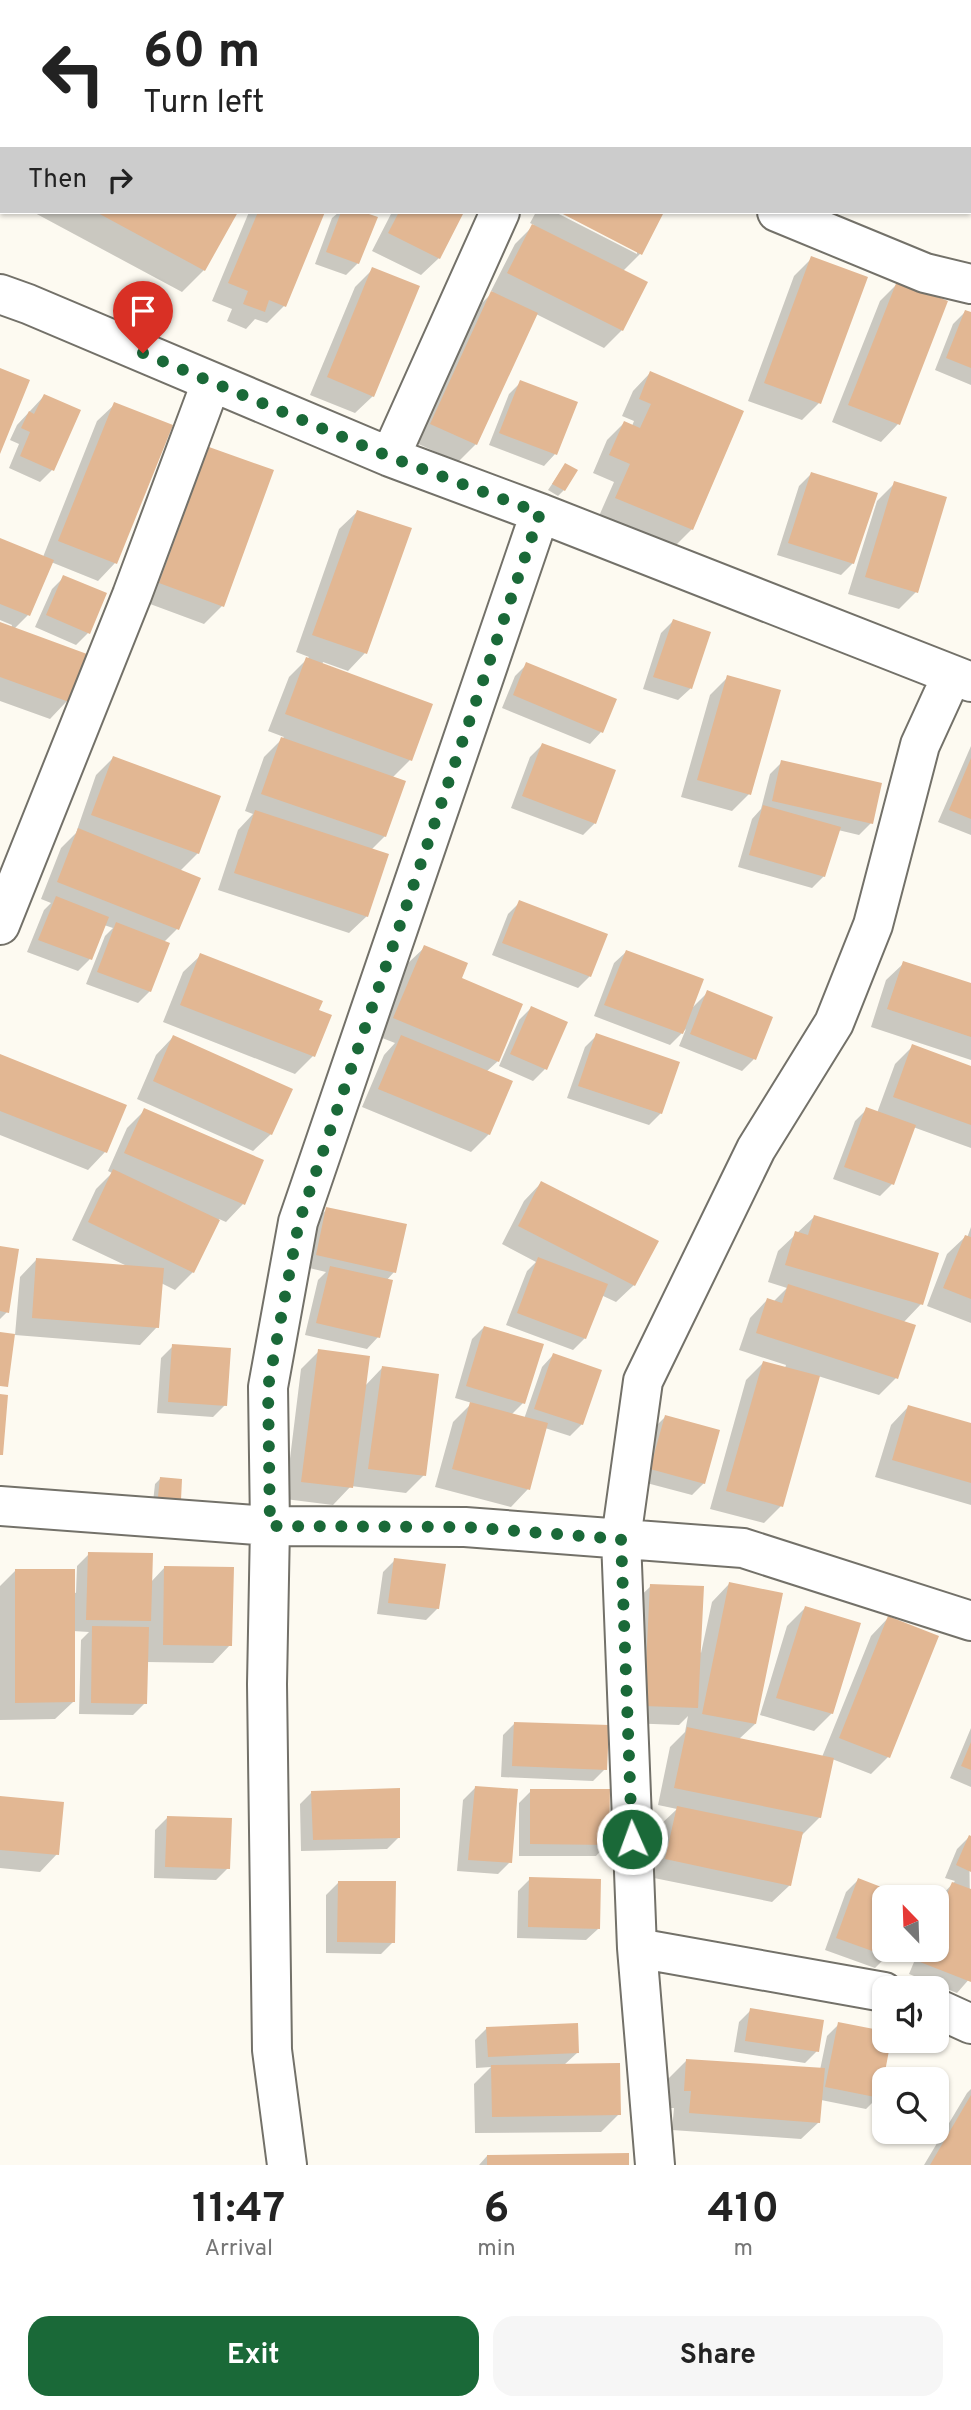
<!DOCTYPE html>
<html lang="en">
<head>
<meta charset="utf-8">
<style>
  :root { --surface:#fff; --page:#f6f6f6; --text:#222; --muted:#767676; --accent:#1a6938 }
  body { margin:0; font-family:Overpass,sans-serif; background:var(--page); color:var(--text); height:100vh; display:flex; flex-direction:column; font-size:26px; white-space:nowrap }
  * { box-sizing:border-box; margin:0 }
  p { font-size:23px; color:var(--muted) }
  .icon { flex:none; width:38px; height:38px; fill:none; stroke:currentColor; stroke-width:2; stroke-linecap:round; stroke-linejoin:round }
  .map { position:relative; height:2165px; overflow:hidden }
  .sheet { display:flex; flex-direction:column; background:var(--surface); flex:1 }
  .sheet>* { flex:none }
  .guide { position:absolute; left:0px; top:0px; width:971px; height:214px; box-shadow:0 2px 5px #0004; background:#fff; color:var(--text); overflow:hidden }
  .needle { width:46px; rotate:337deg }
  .controls { position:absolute; left:872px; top:1885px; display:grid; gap:14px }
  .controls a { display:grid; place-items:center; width:77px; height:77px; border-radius:14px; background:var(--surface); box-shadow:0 2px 5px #0004; font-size:35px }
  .pin { position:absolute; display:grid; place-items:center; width:60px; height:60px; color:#fff; margin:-72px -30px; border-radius:50% 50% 50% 0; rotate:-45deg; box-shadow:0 0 7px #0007 }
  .pin .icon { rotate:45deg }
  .me { position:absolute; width:77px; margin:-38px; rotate:358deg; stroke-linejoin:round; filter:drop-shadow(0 0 5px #0008) }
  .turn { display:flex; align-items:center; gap:24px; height:147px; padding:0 28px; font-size:32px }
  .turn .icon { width:91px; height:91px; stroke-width:2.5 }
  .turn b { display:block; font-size:49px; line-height:60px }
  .then { display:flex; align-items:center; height:66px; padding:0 28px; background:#0003; gap:14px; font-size:26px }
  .eta { display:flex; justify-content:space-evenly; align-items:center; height:119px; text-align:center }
  .eta b { font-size:42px; font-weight:700; line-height:49px }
  .cta { display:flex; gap:14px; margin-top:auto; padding:14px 28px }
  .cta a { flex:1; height:80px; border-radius:21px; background:var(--accent); color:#fff; font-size:28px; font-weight:700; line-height:80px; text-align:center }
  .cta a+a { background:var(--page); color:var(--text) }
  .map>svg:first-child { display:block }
  .shadow { fill:#0003 }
  .building { fill:#e2b793 }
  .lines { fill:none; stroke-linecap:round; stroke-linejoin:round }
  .minor-casing { stroke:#737169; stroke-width:42 }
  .minor { stroke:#fff; stroke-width:38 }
  .route { stroke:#1a6938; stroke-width:12; stroke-dasharray:0 21.6 }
</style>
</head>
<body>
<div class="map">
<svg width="971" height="2165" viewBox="0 0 971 2165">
  <rect width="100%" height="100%" fill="#fdfaf1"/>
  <path class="shadow" d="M286,0h112l5,2h-118z
    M487,0h64l-65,2z
    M912,0h51l1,2h-54z
    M971,10v78l-1,2v-79z
    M971,103v70l-1,1v-70z
    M2,174v21l-2,-1z
    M33,212h203l-32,58 -22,22z
    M249,212h74l-39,94 -17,17 -12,-4 -9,10 -19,-8 5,-12 -20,-8z
    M339,212h19l18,6 -18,45 -12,12 -31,-11 17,-46z
    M392,212h70l-23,46 -18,17 -49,-24z
    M536,212h19l82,42v-4l-74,-38h99l-22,42 -17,17 -1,59 -18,18 -68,-34 -60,130 -18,18 -44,-20 60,-131 19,-19 -2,-1 24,-47 19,-19 -4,-2z
    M812,258l7,145 -17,17 -54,-19 46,-125z
    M373,269v127l-18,17 -45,-18 45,-108z
    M898,283v141l-17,18 -49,-20 48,-121z
    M965,312l6,2v71l-36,-15 18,-46z
    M650,373l42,156 -18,18 -75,-31 15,-34 -21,-9 14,-33 17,-17 8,3 2,-5 -12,-5 11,-25z
    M521,382l34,72 -11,12 -55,-21 20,-51z
    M44,396l8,74 -12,12 -31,-14 10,-24 -9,-4 7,-15z
    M115,404v159l-17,18 -47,-19 -23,53 -14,14 53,72 -17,18 -50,-18v-77l11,4 1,-3 -12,-5v-80l43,17 54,-136z
    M210,449l12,157 -18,18 -62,-23 50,-134z
    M565,465l-1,25 -6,6 -10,-6z
    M811,474l42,89 -12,12 -64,-20 22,-69z
    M895,483l21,109 -17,17 -51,-15 29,-93z
    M357,512l8,141 -17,18 -25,-9 -1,3 88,95 -18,18 -7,58 -14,14 -4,66 -18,17 -131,-43 20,-60 15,-16 -8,-3 19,-54 20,-20 -16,-6 21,-54 20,-20 -13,-5 43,-123z
    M64,577l24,56 -12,12 -41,-18 17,-38z
    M673,621l36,12 -19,56 -12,11 -35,-11 18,-56z
    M527,664l74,68 -11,12 -88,-36 13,-32z
    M728,677l21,117 -17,17 -51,-14 29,-102z
    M542,745l53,78 -12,12 -72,-27 19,-51z
    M971,746v89l-33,-13z
    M113,758l85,95 -18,18 -3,58 -13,13 -14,49 -12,12 -52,-19 19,-48 8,-8 -9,-3 -14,34 -12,12 -51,-19 17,-42 7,-7 -10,-4 20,-51 15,-15 20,-58z
    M782,762l89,61 -12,12 -21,-5 -14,46 -12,12 -74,-21 14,-48 9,-10 9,-35z
    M520,902l86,33 -16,41 -12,12 -86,-33 16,-41z
    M425,947l34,32 39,82 -12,11 25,10 -22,52 -18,18 -109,-45 22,-52 11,-12 -18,-7 30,-72z
    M626,952l65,57 17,-17 46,67 -12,12 -63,-25 7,-17 -16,16 -76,-29 20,-53z
    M201,955l116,56 -4,45 -18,18 -132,-52 20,-50z
    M904,963l67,22v75l-100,-33 15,-47z
    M531,1008l35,15 -21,46 -12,12 -34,-15 20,-46z
    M597,1035l64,78 -12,12 -82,-27 18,-51z
    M173,1037l98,97 -18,17 -116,-52 19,-44z
    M913,1046l58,22v80l-58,-21 -21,57 -12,12 -47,-17 22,-58 12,-12 10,4 18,-49z
    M0,1056l125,50 -20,46 -17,18 -88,-35z
    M145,1110l98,94 -17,18 -7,-3 -26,53 -18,18 -14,-7 -4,44 -17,18 -125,-10 5,-58 17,-18 90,7 -55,-26 24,-51 16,-16 -4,-2 19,-43z
    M541,1183l93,102 -18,17 -15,-7 -16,43 -12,12 -67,-25 21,-54 9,-9 -34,-18 22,-43z
    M327,1209l67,63 -8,9 -8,56 -11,12 -62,-14 13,-55 8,-8 -21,-5 10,-46z
    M814,1217l107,87 -18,19 -7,55 -17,17 -61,-19 -37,130 -17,17 -54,-14 36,-129 18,-18 21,6 1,-3 -47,-15 11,-32 17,-18 6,2 14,-14 -19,-6 10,-31z
    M971,1227v96l-44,-17 20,-52 18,-17 2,1z
    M0,1248l7,64 -7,7z
    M484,1327l39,76 -12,12 13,4 18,-52 11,-12 29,69 -12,12 -25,-8 -17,61 -17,18 -76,-20 18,-65 19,-19 -17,-5 17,-59z
    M173,1346l52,59 -12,12 -56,-4 4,-55z
    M319,1351l45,36 18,-19 42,107 -18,18 -55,-7 -18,19 -48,-6 16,-130z
    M908,1407l63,18v80l-96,-28 16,-52z
    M665,1417l39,66 -12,12 -53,-14 14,-52z
    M160,1479l19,20 -6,5 -20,-2 2,-18z
    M89,1554l62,28 14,-15 65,78 -17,18 -67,-1 -1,41 -12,12 -54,-1 2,-74 8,-8 -16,-1v71l-18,17 -55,1v-134l15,-15 61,22 1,-27z
    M395,1560l43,48 -12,12 -49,-6 6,-42z
    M729,1584l26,140 -17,16 84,17 49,-121 17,-18v139l-17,17 -39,-15 -12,58 -18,18 -12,50 -18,17 -123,-25 11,-52 17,-16 -19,-4 12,-58 15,-15 3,-16 -9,9 -52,-2 6,-120 18,-17 50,67 11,-51z
    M805,1608l27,105 -18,18 -54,-16 27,-89z
    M515,1723l90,46 -12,12 -92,-4 2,-42z
    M971,1728v59l-21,-9z
    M475,1788l35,74 -12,12 -41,-3 6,-71z
    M531,1791l76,53 -11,12h-77v-53z
    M312,1792l87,45 -12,12 -86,2 -1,-47z
    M0,1798l57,56 -17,18 -40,-4z
    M167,1818l61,50 -12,12 -62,-2 1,-48z
    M969,1837l2,140 -14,16 -48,-19 10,-24h17v-43l5,-11 14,-15 -10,-3 12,-29z
    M530,1879l68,50 -12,11 -69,-2 1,-47z
    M858,1880l45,17h-19v53h5l-2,6 -12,12 -50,-18 21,-58z
    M338,1883l55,59 -12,12 -55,-1v-58z
    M751,2010l66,41 -12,12 -71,-11 5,-30z
    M839,2024l39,73 -12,12 -45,-9 -2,22 -18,17 -129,-9 2,-22h-7l2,-30 18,-18 133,10 7,-34z
    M487,2028l90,25 -13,12 55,49 -18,18 -126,1 -1,-49 17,-17 -15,1 -1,-28z
    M971,2089v76h-47l43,-72z
    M487,2156l141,9h-149z"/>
  <path class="building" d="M96,212h142l-33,59z
    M258,212h67l-39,95 -17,-7 -4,12 -22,-8 5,-13 -20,-8z
    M341,212h22l15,5 -19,47 -33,-12z
    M399,212h65l-24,47 -52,-26z
    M559,212h105l-22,43z
    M532,224l116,58 -25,49 -116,-58z
    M811,256l57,21 -47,127 -57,-21z
    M372,267l48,19 -46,111 -47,-20z
    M897,281l51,20 -48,124 -52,-20z
    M491,291l47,22 -61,132 -47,-21z
    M965,310l6,2v56l-25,-10z
    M0,368l30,12 -30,74z
    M650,371l94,40 -51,119 -78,-32 15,-34 -21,-9 15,-34 16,7 11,-24 -12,-5z
    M520,380l58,22 -21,53 -58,-22z
    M44,394l37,16 -27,61 -34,-15 10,-24 -9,-4 8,-17 5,3z
    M114,402l59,23 -56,139 -59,-23z
    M209,447l65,23 -50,137 -65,-24z
    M565,463l13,7 -13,21 -13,-7z
    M811,472l67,21 -24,71 -66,-21z
    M894,481l53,16 -29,96 -53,-16z
    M357,510l55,18 -45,126 -55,-19z
    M0,538l54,22 -24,56 -30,-12z
    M63,575l44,18 -17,41 -44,-19z
    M673,619l38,13 -19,57 -39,-12z
    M0,622l87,32 -18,48 -69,-25z
    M306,657l127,47 -21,57 -127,-47z
    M526,662l91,37 -14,34 -90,-38z
    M727,675l54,15 -30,105 -54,-15z
    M281,737l125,44 -20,56 -125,-43z
    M542,743l74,27 -20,54 -74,-28z
    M113,756l108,40 -22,58 -108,-39z
    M971,758v61l-22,-9z
    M781,760l101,23 -9,41 -101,-23z
    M763,805l78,22 -16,50 -76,-22z
    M255,810l134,44 -21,63 -134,-44z
    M78,828l123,50 -22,52 -122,-48z
    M56,896l53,21 -17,43 -54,-20z
    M519,900l89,34 -17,43 -89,-34z
    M116,922l54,21 -19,49 -54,-20z
    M424,945l44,18 -6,15 61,26 -24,58 -106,-44z
    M626,950l78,29 -21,55 -79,-29z
    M200,953l123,48 -4,9 13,5 -17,42 -135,-52z
    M903,961l68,22v54l-84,-28z
    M707,990l66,27 -17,43 -66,-26z
    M531,1006l37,16 -21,48 -37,-16z
    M596,1033l84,29 -18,52 -84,-28z
    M173,1035l120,54 -21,46 -119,-54z
    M401,1035l112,46 -23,54 -112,-46z
    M912,1044l59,22v59l-78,-28z
    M0,1054l127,51 -20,48 -107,-42z
    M866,1107l50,18 -22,60 -50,-18z
    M144,1108l120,52 -19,45 -121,-52z
    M113,1169l107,51 -26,53 -106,-51z
    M541,1181l118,60 -24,45 -117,-60z
    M326,1207l81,17 -11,49 -80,-18z
    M814,1215l125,38 -16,52 -138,-40 10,-34 13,4z
    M965,1235l6,2v62l-28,-11z
    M0,1246l19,3 -10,64 -9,-2z
    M538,1257l70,27 -22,55 -69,-26z
    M36,1258l128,10 -5,60 -127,-10z
    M330,1266l63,14 -13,58 -64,-15z
    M788,1284l128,41 -18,54 -142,-46 11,-35 15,5z
    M484,1326l60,18 -19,60 -59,-18z
    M0,1332l15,2 -7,53 -8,-1z
    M172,1344l59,4 -4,58 -59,-4z
    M318,1349l52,7 -17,132 -52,-6z
    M553,1353l49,17 -19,55 -49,-16z
    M763,1361l57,15 -37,131 -57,-16z
    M382,1366l57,8 -13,102 -58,-7z
    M0,1394l8,1 -5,60h-3z
    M470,1402l78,21 -18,67 -78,-21z
    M908,1405l63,18v60l-79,-23z
    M665,1415l55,15 -15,54 -55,-15z
    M160,1477l22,2 -1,21 -23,-3z
    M88,1552l65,1 -2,68 -65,-1z
    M394,1558l52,6 -7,45 -51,-6z
    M164,1566l70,1 -2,79 -69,-1z
    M15,1569h60v133l-60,1z
    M729,1582l54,11 -27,131 -54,-10z
    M650,1584l54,2 -6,122 -54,-2z
    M805,1606l56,17 -28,91 -57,-16z
    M888,1616l51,20 -49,122 -51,-20z
    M92,1626l57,1 -2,77 -56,-1z
    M514,1722l95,3 -2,45 -95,-4z
    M687,1727l147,31 -13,60 -147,-30z
    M971,1742v28l-10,-4z
    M475,1786l43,3 -6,74 -44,-3z
    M400,1788v50l-87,2 -2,-49z
    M530,1789h80l-1,56 -79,-1z
    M0,1796l64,6 -5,53 -59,-5z
    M677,1806l126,26 -12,54 -126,-27z
    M167,1816l65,2 -2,51 -65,-2z
    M969,1835l2,1v36l-15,-7z
    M529,1877l72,2 -1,50 -72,-2z
    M858,1878l49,19h-23v53h7l-2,7 -53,-19z
    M338,1881h58l-1,62 -58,-1z
    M952,1882l19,7v93l-51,-20 5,-12h11v-29z
    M750,2008l74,12 -5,32 -74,-11z
    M838,2022l46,9v9h7l-11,58 -55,-11z
    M578,2023l1,30 -91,4 -2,-30z
    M686,2059l139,9 -5,55 -131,-10 2,-22h-7z
    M620,2063l1,52 -129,2 -1,-52z
    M971,2095v70h-41z
    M629,2153v12h-142v-10z"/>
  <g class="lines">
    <g class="minor-casing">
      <path id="minor" d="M600,2l1,-2
        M0,28l2,1
        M777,212l148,61 46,11
        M0,294l28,10 362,153 150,56 431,169
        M390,457l110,-245
        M0,925l132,-330 79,-212
        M0,1506l270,20 195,1 278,21 228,73
        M637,1948l18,217
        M884,1992l-247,-44 -16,-409 22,-158 113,-232 78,-126 39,-98 47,-180 32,-70
        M936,2008l35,16
        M287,2165l-15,-115 -5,-366 3,-158 -2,-139 30,-165 242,-709"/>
    </g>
    <use href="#minor" class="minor"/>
  </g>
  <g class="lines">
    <path class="route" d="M143,353l247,104 150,56 -241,709 -31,165 2,139 195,1 156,12 11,300"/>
  </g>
</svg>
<div class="controls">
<a><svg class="needle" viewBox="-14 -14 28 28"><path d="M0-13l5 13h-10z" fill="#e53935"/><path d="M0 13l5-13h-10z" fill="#767676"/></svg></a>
<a><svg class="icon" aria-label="sound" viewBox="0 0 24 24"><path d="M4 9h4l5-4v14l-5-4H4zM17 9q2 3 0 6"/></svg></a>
<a><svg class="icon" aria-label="search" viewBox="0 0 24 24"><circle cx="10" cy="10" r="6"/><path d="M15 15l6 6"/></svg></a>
</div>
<div class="pin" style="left:143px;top:353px;background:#d93025"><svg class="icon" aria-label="arrive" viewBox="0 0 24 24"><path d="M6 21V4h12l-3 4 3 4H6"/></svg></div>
<svg class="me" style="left:632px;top:1839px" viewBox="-20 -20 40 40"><circle r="17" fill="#1a6938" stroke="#fff" stroke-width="3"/><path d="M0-11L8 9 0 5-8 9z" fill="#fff"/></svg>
<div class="guide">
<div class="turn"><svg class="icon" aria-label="left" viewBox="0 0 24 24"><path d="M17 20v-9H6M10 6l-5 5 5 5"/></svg><div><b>60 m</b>Turn left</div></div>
<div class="then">Then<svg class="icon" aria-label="right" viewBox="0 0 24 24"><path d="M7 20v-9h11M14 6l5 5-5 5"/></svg></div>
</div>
</div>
<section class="sheet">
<div class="eta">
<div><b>11:47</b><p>Arrival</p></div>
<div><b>6</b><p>min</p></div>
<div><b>410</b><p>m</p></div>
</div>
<div class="cta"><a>Exit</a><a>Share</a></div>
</section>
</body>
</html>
